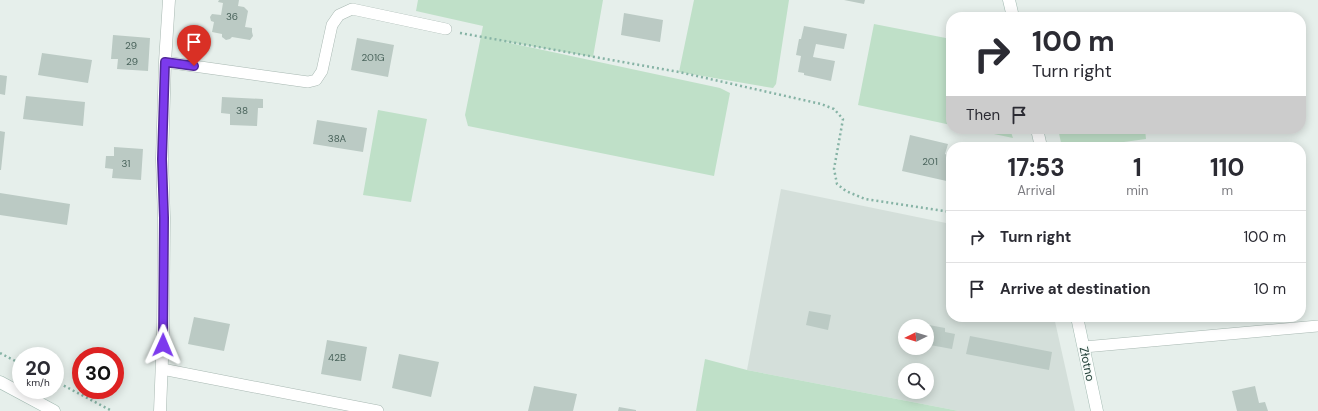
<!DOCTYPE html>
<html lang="en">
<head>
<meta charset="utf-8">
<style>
  :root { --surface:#fff; --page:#f2f2f3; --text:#2b2b33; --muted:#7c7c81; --line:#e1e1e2 }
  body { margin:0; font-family:"DM Sans",sans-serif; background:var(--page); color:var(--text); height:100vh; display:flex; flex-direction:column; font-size:15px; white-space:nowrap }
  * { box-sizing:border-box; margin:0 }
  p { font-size:13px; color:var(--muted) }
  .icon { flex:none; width:22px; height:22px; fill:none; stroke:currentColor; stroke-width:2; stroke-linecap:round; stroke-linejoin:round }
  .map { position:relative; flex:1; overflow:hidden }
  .panel { position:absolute; left:946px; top:142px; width:360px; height:180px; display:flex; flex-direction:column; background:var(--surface); border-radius:16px; box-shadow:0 2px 10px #0003 }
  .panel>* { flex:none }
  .top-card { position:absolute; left:946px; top:12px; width:360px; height:122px; border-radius:16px; box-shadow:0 2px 10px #0003; background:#fff; color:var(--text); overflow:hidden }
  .needle { width:26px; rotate:265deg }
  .fabs { position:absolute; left:898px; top:319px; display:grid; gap:8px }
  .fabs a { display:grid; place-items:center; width:36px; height:36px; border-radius:50%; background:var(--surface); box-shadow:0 2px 10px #0003; font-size:20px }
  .speed { position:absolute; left:12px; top:347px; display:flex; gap:8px; font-size:20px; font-weight:700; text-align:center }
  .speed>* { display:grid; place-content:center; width:52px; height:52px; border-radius:50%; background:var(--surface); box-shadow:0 2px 10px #0003; line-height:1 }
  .speed small { font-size:10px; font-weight:400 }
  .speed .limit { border:6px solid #d22; background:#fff; color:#111 }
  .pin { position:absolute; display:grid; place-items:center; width:34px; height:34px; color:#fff; margin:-41px -17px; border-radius:50% 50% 50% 0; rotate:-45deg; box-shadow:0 0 4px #0007 }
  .pin .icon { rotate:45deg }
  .me { position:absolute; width:44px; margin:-22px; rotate:1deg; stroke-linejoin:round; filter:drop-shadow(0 0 3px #0008) }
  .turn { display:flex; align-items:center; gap:14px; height:84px; padding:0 20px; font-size:18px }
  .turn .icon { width:52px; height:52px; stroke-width:2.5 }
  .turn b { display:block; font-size:28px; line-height:34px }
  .then { display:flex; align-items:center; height:38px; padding:0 20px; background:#0003; gap:8px; font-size:15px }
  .eta { display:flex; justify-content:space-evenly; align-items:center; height:68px; text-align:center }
  .eta b { font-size:24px; font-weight:700; line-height:28px }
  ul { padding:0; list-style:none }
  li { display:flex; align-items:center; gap:12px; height:52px; padding:0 20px; border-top:1px solid var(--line) }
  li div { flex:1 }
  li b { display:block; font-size:15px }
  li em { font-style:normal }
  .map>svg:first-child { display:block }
  .built { fill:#d4dfda; fill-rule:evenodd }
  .green { fill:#bfe0c8 }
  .building { fill:#bbcac4 }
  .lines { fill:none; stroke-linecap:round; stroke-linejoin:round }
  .lane-casing { stroke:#a8b8b2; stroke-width:12 }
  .street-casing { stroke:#a8b8b2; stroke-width:13 }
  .secondary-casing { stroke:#a4bbb3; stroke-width:13 }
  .path { stroke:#86b3a5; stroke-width:2.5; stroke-dasharray:2 3; stroke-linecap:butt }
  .lane { stroke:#fff; stroke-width:11 }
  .street { stroke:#fff; stroke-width:12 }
  .secondary { stroke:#fff; stroke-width:12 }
  .route-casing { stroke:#51269a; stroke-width:10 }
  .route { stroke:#7c3aed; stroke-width:7 }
  .labels { text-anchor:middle; stroke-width:3; stroke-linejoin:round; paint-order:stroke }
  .number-label { font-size:10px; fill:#4a645c }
  .street-label { font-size:12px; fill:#24423a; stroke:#f7fbf9 }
</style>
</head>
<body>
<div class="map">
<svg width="1318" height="411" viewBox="0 0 1318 411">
  <rect width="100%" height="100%" fill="#e6efeb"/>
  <path class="built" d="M781,189l170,35v93h103l21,94h-116l-212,-41zM905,326h22v22h-22zM905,370h22v22h-22z"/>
  <path class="green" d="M418,0h185l-10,57 -97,-17 224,48 10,5 -16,83 -246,-50 -3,-11 18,-89 -67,-15z
    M694,0h95l-13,84 -3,4 -94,-16z
    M874,24l77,15v86l-93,-20z
    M378,110l49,9 -16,83 -48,-7z
    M970,129h40l3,9z
    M1058,129h87l1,10 -59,8h-25z
    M705,359l42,11 212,41h-263z"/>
  <path class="building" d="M219,0h20l-1,6 6,1 4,4 -3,16 7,1v4l1,4 -3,4 -18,-3 -2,2 -4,1 -4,-3v-3l-10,-2 2,-10 -3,-1 -1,-4 2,-3 9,1 2,-12 -5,-1z
    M844,0h21l-1,4z
    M624,13l39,7 -3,22 -39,-7z
    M804,26l43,8 -3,15 -28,-5 -3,13 22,4 -4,20 -27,-6v-2l-6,-1 3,-16 -5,-1 3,-16h2z
    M113,35l37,3 -2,33 -31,-2 1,-10h-7z
    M357,38l37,7 -6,32 -37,-7z
    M42,53l50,7 -4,23 -50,-8z
    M0,75l7,1 -2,19 -5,-1z
    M26,96l59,6 -2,24 -60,-7z
    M222,97l41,2v9h-5l-1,18 -27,-1v-11l-9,-1z
    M317,120l50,8 -4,24 -50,-8z
    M0,131l5,1 -4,38h-1z
    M910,135l38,9 -3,10 5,2 -2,7 3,1v18l-49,-11z
    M114,147l29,2 -2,31 -29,-2 1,-9 -8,-1 1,-12h8z
    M0,193l70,11 -3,21 -67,-10z
    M809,311l22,4 -3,15 -22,-5z
    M194,317l36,7 -6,27 -36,-7z
    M918,323l27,5v4l10,2 -3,15 -22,-4v1h-3v-20h-10z
    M970,336l82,16 -3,18 -83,-16z
    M327,340l40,7 -6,34 -40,-7z
    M399,354l40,8 -8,35 -39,-9z
    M534,386l43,8 -4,17h-45z
    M1255,386l4,17 6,-1 3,9h-31l-5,-20z
    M619,407l17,3v1h-18z"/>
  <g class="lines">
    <g class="lane-casing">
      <path id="lane" d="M165,62l143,20 8,-2 6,-9 10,-46 7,-10 13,-6 94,20
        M1084,347l234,-21
        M162,369l216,42"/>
    </g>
    <g class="street-casing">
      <path id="street" d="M160,411l3,-77 1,-116 -2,-59 3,-97 4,-62"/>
    </g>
    <g class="secondary-casing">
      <path id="secondary" d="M1009,0l4,17
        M1037,129l4,18
        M1077,317l20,94
        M0,382l54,29"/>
    </g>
    <path class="path" d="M460,33l219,39 142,32 13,5 9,10 -9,50 3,15 9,7 19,8 86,13
      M0,353l21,11
      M55,381l57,30"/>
    <use href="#lane" class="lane"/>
    <use href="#street" class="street"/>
    <use href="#secondary" class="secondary"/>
  </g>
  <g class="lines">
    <g class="route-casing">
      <path id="route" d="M163,345l1,-127 -2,-59 3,-97 29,4"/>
    </g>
    <use href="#route" class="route"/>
  </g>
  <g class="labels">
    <g class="number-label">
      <text x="232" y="20">36</text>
      <text x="131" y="49">29</text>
      <text x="373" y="61">201G</text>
      <text x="132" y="65">29</text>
      <text x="242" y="114">38</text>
      <text x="337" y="142">38A</text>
      <text x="930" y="165">201</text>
      <text x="126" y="167">31</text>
      <text x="337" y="361">42B</text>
    </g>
    <g class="street-label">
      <text transform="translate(1087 364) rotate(78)" y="4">Złotno</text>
    </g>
  </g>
</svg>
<div class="fabs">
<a><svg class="needle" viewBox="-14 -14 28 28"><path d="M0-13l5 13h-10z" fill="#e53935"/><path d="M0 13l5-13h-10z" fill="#7c7c81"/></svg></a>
<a><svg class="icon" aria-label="search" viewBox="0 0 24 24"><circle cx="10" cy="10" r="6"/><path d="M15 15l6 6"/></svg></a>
</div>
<div class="speed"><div>20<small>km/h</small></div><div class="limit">30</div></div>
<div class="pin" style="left:194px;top:66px;background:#d93025"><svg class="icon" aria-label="arrive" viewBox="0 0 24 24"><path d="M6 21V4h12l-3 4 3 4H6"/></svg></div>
<svg class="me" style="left:163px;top:345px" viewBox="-20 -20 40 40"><path d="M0-17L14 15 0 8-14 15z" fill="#7c3aed" stroke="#fff" stroke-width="4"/></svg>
<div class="top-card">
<div class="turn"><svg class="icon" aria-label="right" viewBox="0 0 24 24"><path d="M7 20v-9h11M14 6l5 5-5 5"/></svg><div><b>100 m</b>Turn right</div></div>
<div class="then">Then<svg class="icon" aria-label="arrive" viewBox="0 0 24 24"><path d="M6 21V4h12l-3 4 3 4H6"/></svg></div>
</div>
<section class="panel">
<div class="eta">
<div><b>17:53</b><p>Arrival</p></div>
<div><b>1</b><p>min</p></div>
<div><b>110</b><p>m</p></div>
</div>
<ul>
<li><svg class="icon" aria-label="right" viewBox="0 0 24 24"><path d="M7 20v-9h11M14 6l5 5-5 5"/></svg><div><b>Turn right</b></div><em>100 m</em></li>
<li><svg class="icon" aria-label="arrive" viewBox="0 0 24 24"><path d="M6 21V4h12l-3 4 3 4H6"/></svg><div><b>Arrive at destination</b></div><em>10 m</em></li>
</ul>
</section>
</div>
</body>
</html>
